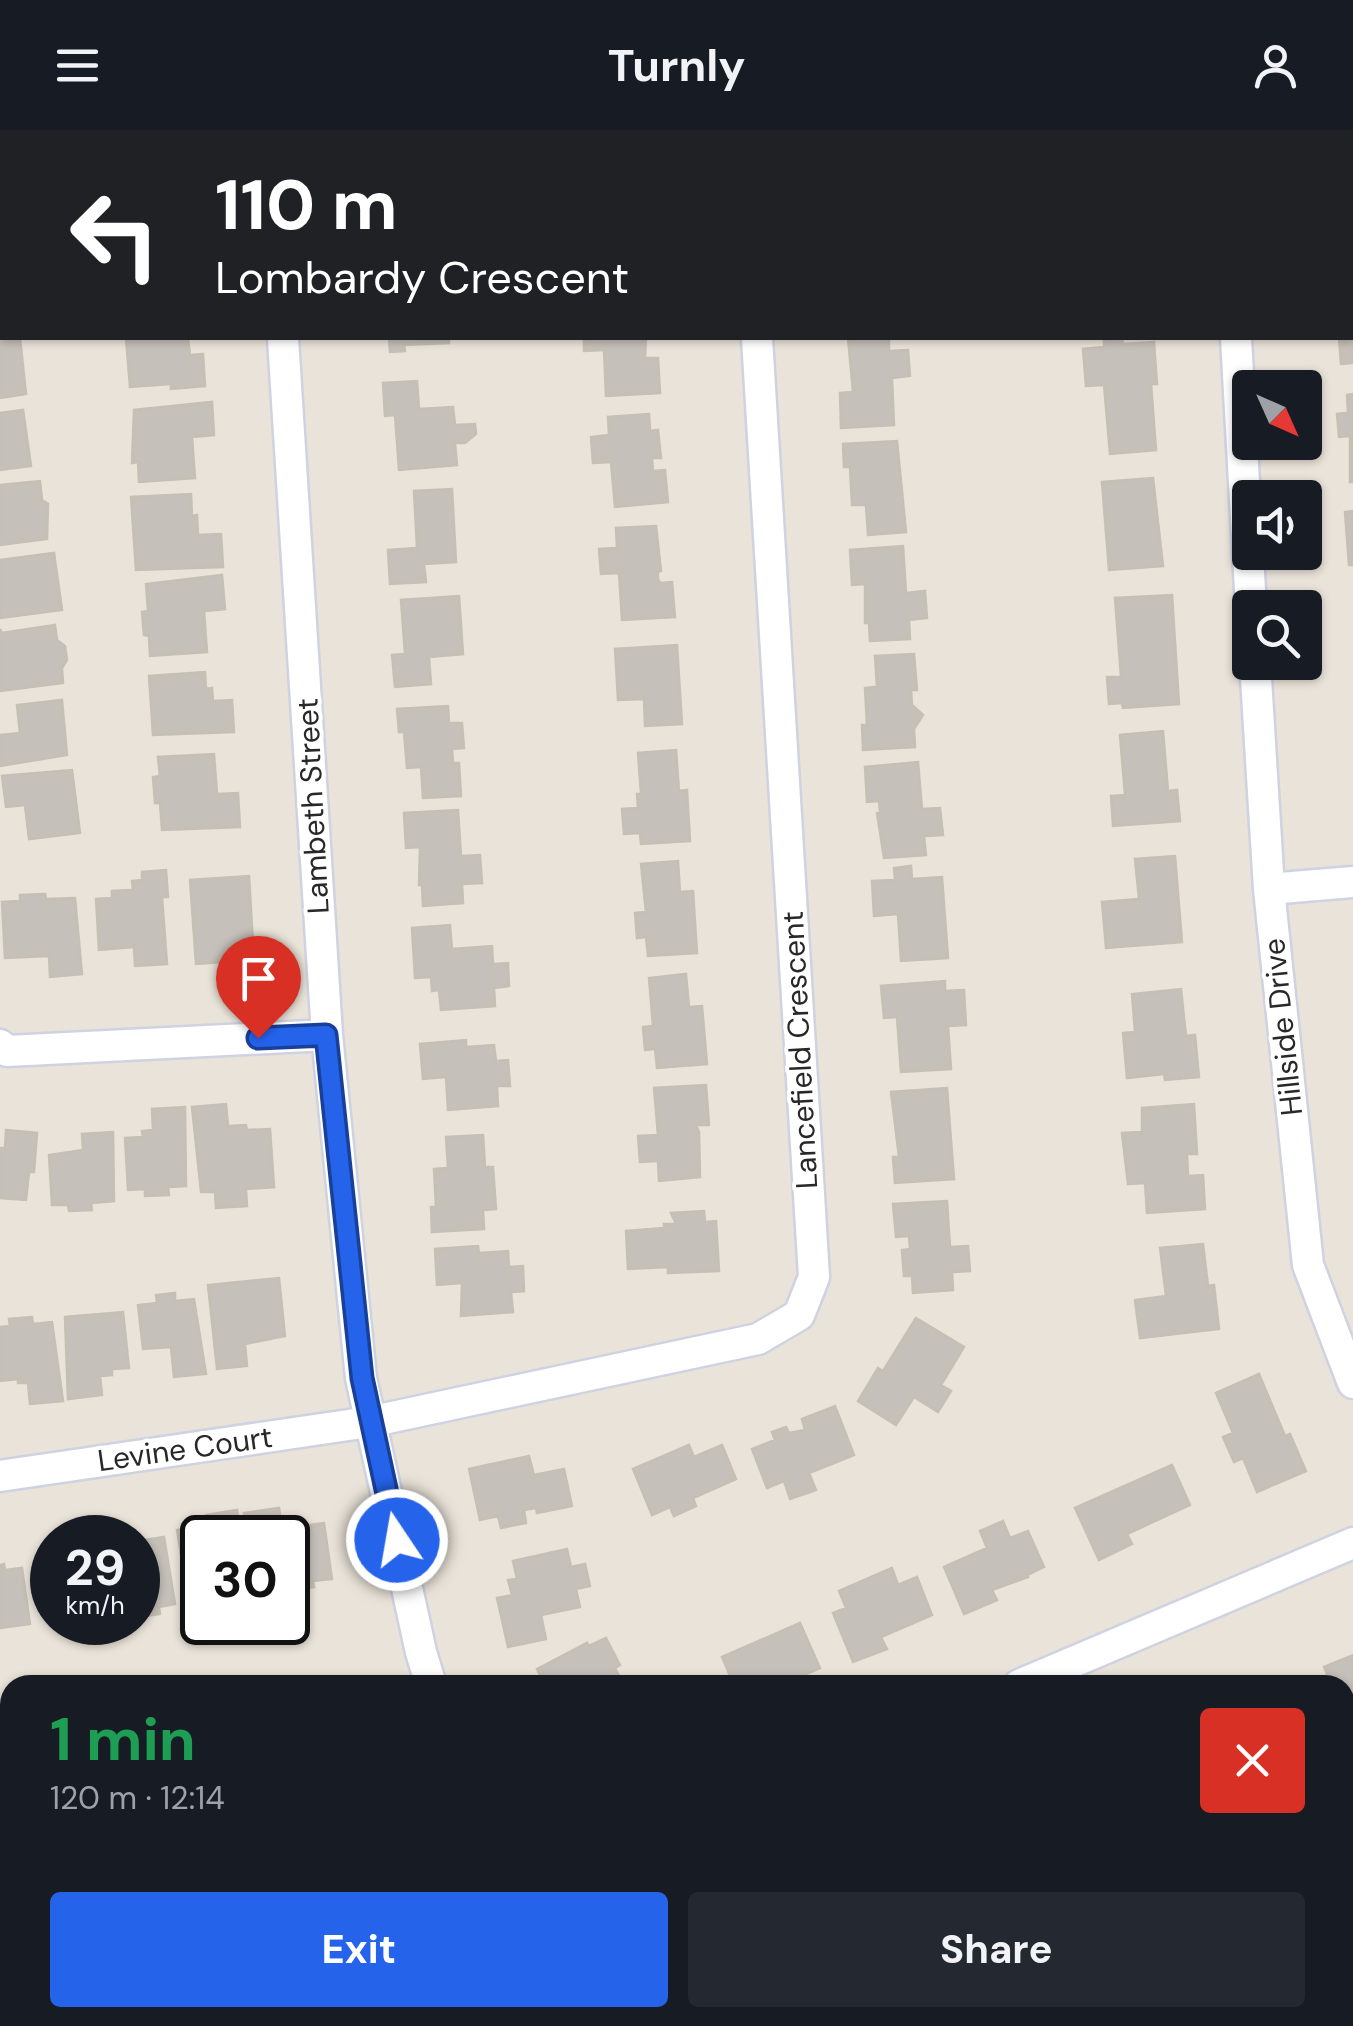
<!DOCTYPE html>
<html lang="en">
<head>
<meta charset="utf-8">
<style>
  :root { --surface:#171b24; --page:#242831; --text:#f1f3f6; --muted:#9ea1a6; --accent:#2563eb }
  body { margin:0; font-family:"DM Sans",sans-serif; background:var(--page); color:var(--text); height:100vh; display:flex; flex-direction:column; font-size:38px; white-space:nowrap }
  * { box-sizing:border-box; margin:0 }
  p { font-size:32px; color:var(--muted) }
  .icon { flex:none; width:55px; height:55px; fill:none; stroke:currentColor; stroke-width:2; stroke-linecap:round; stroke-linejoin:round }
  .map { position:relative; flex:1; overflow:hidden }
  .sheet { position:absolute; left:0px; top:1545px; width:1355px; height:352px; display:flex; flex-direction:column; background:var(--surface); border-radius:30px 30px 0 0; box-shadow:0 2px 8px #0004 }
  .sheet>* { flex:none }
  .hud { position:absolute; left:0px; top:0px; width:1355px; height:210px; box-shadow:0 2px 8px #0004; background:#202124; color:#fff; overflow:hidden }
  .needle { width:65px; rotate:135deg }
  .fabs { position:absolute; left:1232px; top:240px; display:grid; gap:20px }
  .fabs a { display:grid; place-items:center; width:90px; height:90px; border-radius:10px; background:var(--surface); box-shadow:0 2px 8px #0004; font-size:50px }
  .speed { position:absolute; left:30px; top:1385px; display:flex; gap:20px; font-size:50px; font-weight:700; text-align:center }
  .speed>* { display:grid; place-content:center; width:130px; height:130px; border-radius:50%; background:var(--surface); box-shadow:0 2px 8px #0004; line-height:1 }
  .speed small { font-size:25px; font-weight:400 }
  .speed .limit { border:5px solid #111; border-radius:15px; background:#fff; color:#111 }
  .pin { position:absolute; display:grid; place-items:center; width:85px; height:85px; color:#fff; margin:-102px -42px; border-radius:50% 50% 50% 0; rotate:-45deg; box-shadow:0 0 10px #0007 }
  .pin .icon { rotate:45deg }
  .me { position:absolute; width:110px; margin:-55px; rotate:348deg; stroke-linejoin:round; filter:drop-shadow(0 0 8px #0008) }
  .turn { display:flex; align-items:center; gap:35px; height:210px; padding:0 50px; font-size:45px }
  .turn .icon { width:130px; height:130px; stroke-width:2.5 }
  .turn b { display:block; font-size:70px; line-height:85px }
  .round { display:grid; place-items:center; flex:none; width:105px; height:105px; border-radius:10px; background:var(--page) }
  .head { display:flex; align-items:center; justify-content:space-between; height:170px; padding:0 50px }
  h1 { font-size:60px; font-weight:700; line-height:75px; color:#1e9e55 }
  .button { display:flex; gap:20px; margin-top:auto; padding:20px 50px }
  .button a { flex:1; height:115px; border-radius:10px; background:var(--accent); color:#fff; font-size:40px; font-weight:700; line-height:115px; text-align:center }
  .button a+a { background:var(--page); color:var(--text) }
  header { display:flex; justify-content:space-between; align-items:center; height:130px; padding:0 50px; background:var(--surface); font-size:45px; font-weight:700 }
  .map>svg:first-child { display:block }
  .green { fill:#aee097 }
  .building { fill:#c5c0b9; stroke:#c5bfb4; stroke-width:2.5 }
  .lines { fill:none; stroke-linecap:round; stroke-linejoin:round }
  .minor-casing { stroke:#cfd2e1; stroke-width:35 }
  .minor { stroke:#fff; stroke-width:30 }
  .route-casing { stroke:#184099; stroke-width:25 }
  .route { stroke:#2563eb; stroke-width:18 }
  .labels { text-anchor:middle; stroke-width:8; stroke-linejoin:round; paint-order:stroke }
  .street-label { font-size:30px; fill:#282828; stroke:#fff }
</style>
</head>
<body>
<header><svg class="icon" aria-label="menu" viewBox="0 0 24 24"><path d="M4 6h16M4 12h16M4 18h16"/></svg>Turnly<svg class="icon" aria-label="person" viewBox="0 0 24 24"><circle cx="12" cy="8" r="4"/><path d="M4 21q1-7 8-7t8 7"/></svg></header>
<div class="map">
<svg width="1353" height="1896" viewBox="0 0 1353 1896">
  <rect width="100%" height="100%" fill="#eae3d9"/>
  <path class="green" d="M1353,1709v187h-141l-4,-8h137v-176z"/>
  <path class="building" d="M0,0l13,2h-11l-2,72z
    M132,0h72v2h-72z
    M1353,128v105l-12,1 -2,-26h13z
    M0,208h20l6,56 -26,4z
    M126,208h62l2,17 13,-1 2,32 -34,3v-5l-41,3z
    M389,208h60v5l-45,2 1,6 -15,1z
    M584,208h62l-1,20h13l2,35 -54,3 -2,-46 -20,1z
    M848,208h41v13l19,-1 2,26 -18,2 2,47 -53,3 -1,-35 13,-1z
    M1104,208h18l1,6 31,-2 3,42h-6l5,66 -46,4 -6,-69 -18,1 -3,-37 21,-2z
    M417,251l2,28 34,-2 2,18 20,-1 1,10 -11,9h-10l2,22 -58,5 -4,-55 -10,1 -2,-33z
    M1353,264v88h-3v-46l-11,1 -2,-23 11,-1 -1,-18z
    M212,272l2,33 -22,2 3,41 -56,4 -1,-20 -6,1 2,-53z
    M23,280l8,56 -31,4v-57z
    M649,284l1,17 8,-1 3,28h-9l1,13 12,-1 3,32 -53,5 -4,-45 -18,1 -2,-26 18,-2 -1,-18z
    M897,311l9,91 -38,3 -2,-30h-14l-2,-38h-6l-1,-23z
    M1153,348l10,88 -54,4 -7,-88z
    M40,351l2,19 6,4 -1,35 -47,6v-60z
    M452,359l4,73 -32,2 2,18 -36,2 -2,-34 29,-2 -3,-57z
    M191,364l1,22 5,-1 1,20 23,-1 2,33 -87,3 -5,-73z
    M1353,381v54h-4l-4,-53z
    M656,396l5,45 -3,1v7l2,4 12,-1 3,35 -53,3 -3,-47 -18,1 -2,-25 18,-1 -1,-20z
    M903,416l3,47 19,-2 2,27 -18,2 1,19 -40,2 -1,-18h-4v-39l-13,1 -2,-35z
    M54,423l8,57 -62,8v-58z
    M222,445l3,34 -21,2 3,41 -57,4 -1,-20 -5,-1 -2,-23 6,-1 -2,-27z
    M1172,465l7,109 -56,4 -1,-5 -13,1 -2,-27h14l-6,-79z
    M459,466l4,58 -34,3 2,27 -36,3 -3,-32 13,-1 -4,-54z
    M55,495l2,15 8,6 2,14 -5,8 1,15 -63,8v-62l2,4z
    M677,515l5,79 -37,2 -1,-27 -26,1 -3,-51z
    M914,524l3,36h-6l1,15 11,10 -9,14 1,18 -52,3 -1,-25h5l-2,-37 12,-1 -2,-31z
    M205,542l1,17 6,-1 1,13 19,-1 2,32 -81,3 -4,-59z
    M62,570l5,55 -67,11v-31l20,-2 -3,-28z
    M448,576l1,17h13l2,25 -12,1 1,14h6l2,33 -38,2 -2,-31 -14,1 -3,-36h-5l-2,-23z
    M1163,601l5,60 9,-1 3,31 -67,5 -2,-30 14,-1 -5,-60z
    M676,620l3,41 8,-1 3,51 -49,3 -1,-11 -16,1 -2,-25 16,-1 -1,-14h4l-3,-41z
    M214,624l3,40 21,-1 2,34 -78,3 -2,-27h-5l-2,-26 7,-1 -2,-19z
    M918,632l4,47 18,-1 3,27 -19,1 2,19 -42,3 -7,-45 3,-1 -1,-11 -12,1 -2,-35z
    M72,640l8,63 -51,6 -4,-34 -19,2 -4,-31z
    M458,680l3,46 19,-1 2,28 -20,1 1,19 -40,3 -1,-21h-3l1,-38 -14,1 -2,-35z
    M1175,726l7,86 -76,6 -4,-46 37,-3 -4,-40z
    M678,731l2,31 13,-1 4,62 -49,3 -2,-19 -9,1 -2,-25 11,-1 -5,-48z
    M911,736l1,13 30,-2 6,81 -47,3 -3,-47 -24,2 -2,-35 23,-1 -1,-12z
    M166,740l2,27h-6l5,67 -32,2 -1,-19 -35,3 -3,-51 16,-1v-7l21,-1 -1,-9 10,-1v-8z
    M249,746l5,84 -58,4 -6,-84z
    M45,764l1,5 29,-1 7,76 -32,3 -1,-21 -44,2 -3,-56 18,-1v-6z
    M450,795l2,24 40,-3 1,18 15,-1 1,23 -15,2 1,18 -54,4 -2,-20 -7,1 -1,-14 -16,1 -3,-50z
    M686,844l3,33 13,-1 5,58 -50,4 -2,-19 -10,1 -2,-23 10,-1 -4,-48z
    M945,851v10l19,-1 2,35 -18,1 3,43 -50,3 -4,-55 -13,1 -3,-32z
    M1181,859l5,47 9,-1 4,42 -34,3 -1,-6 -37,4 -4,-45 12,-1 -3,-38z
    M466,910v7l28,-2 2,16 12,-1 2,26h-13l1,20 -50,4 -2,-33 -23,2 -3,-35z
    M706,955l3,40h-13l3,7 1,45 -41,4 -1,-20 -18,1 -2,-26 20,-1 -4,-47z
    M947,958l7,91 -59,4 -2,-26h6l-8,-65z
    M226,974l2,22 18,-1 1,5 23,-1 4,58 -28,2 1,17 -31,2 -1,-16h-14l-9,-85z
    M1194,974l3,50h-10l1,22 15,-1 2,34 -58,4 -2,-30 -17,1 -6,-51 20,-1v-24z
    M185,977l1,79 -18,1 1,8 -24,1v-7l-17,1 -3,-52 18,-1 -1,-6 11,-1 -1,-21z
    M6,1000l31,3 -3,39h-5l-3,28 -26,-2v-50h5z
    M113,1002l1,69 -23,2 1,7 -23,1 -1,-6h-16l-3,-50 34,-5 -1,-16z
    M483,1005l2,32h8l3,42 -13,1 1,19 -52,3 -1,-25h5l-2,-38 14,-1 -2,-31z
    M947,1071l3,46 18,-1 2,25 -18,1 1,18 -40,3 -1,-17h-8l-2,-26 8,-1 -1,-13 -13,1 -3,-33z
    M704,1081l1,11 11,-1 3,50 -51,2v-6l-40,2 -2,-38 38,-3v-4h12l-5,-11z
    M1203,1114l5,42 6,-1 5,44 -79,9 -5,-38 31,-4 -6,-48z
    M478,1116l1,7 29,-2 1,16 14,-1 1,25 -13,1 2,20 -52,4 1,-33 -25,2 -2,-36z
    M279,1148l6,58 -40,8 2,22 -30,3 -9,-84z
    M175,1163v8l19,-2 12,75 -32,3 -3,-30 -28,2 -5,-44 19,-2 -1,-8z
    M123,1182l6,56 -17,1v6l-12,1 2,19 -34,4 -3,-82z
    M32,1187l1,7 19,-2 11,79 -33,3 -2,-21h-10v-4l-18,2v-54l10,-1 -1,-7z
    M916,1188l48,29 -23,38 10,6 -13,21 -24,-15 -18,28 -38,-24 20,-33 5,3z
    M1259,1244l26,62 5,-2 16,37 -49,21 -14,-34 -9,4 -11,-25 10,-4 -17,-40z
    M835,1276l19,49 -45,18 7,17 -26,9 -6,-18 -17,7 -15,-39 23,-9 -3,-8 14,-5 3,6 16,-3 -3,-11z
    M689,1315l5,12 28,-12 14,34 -43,19 3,8 -22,10 -4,-9 -18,8 -19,-46z
    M529,1326l5,19 30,-6 8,37 -35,7 -1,-5 -12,2 2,13 -25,5 -3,-12 -18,4 -11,-51z
    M1172,1335l18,40 -63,29 5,10 -33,16 -24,-52z
    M279,1378l3,21 42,-6 8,56 -19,2 1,6 -25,4 -1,-53h-41l-3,-25z
    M237,1380l4,28h-39v57l-14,2 -11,-67 31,-6 -2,-9z
    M1003,1391l7,17 18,-7 16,36 -17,8 1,2 -36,13 5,10 -33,14 -20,-47 43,-19 -7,-17z
    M164,1407l11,67 -16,3 1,7 -22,3v-76z
    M567,1419l4,18 14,-3 5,22 -14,3 4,18 -39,8 5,24 -38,8 -11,-49 15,-3 -4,-15 9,-1 -4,-18z
    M4,1434l1,6 17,-2 8,56 -30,4v-63z
    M892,1438l6,17 19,-8 15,38 -51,22 6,12 -34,13 -20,-49 13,-5 -7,-17z
    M52,1440v46h-6l-6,-44z
    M800,1493l20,45 -39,17h-47l-12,-28z
    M606,1508l14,27 -5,3 9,17h-79l-8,-16 50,-26 2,3z
    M1353,1525v55l-8,3v-28h-13l-8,-18z
    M1018,1888h29l-15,8h-9z
    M1087,1888h32l5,8h-50z"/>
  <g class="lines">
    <g class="minor-casing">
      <path id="minor" d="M268,0v2
        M745,0v2
        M1224,0v2
        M283,208l44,697 34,343 60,274 10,33
        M1236,208l15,270
        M1255,532l14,227 39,376 45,118
        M1269,759l84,-7
        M0,915l7,6 320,-16
        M0,1346l369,-54 389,-83 41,-24 15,-38 -57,-939
        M1019,1555l334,-142
        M804,1888l13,8
        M628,1896l4,-8"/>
    </g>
    <use href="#minor" class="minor"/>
  </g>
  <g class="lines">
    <g class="route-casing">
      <path id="route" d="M258,908l68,-3 36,343 35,162"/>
    </g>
    <use href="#route" class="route"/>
  </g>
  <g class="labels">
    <g class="street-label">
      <text transform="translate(313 676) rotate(-93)" y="10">Lambeth Street</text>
      <text transform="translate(1283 897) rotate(-96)" y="10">Hillside Drive</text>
      <text transform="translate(800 920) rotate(-93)" y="10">Lancefield Crescent</text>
      <text transform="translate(185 1319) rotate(-8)" y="10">Levine Court</text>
    </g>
  </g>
</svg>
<div class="fabs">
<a><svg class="needle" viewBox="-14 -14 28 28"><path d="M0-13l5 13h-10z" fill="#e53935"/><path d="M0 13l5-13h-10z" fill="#9ea1a6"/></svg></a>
<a><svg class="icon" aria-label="sound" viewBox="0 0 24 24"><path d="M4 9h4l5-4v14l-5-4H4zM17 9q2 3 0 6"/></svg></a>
<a><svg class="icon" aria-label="search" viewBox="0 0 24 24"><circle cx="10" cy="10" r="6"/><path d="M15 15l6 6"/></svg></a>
</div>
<div class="speed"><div>29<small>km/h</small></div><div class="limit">30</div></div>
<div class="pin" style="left:258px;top:908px;background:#d93025"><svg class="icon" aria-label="arrive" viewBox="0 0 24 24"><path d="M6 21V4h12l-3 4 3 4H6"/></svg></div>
<svg class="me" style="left:397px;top:1410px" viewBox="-20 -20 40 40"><circle r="17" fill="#2563eb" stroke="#fff" stroke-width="3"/><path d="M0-11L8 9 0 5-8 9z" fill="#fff"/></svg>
<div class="hud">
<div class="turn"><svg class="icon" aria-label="left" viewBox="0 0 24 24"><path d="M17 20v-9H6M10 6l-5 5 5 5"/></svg><div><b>110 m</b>Lombardy Crescent</div></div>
</div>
<section class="sheet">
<div class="head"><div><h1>1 min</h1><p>120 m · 12:14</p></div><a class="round" style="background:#d93025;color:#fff"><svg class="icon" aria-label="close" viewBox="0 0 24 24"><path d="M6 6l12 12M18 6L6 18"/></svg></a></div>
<div class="button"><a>Exit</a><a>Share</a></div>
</section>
</div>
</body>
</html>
